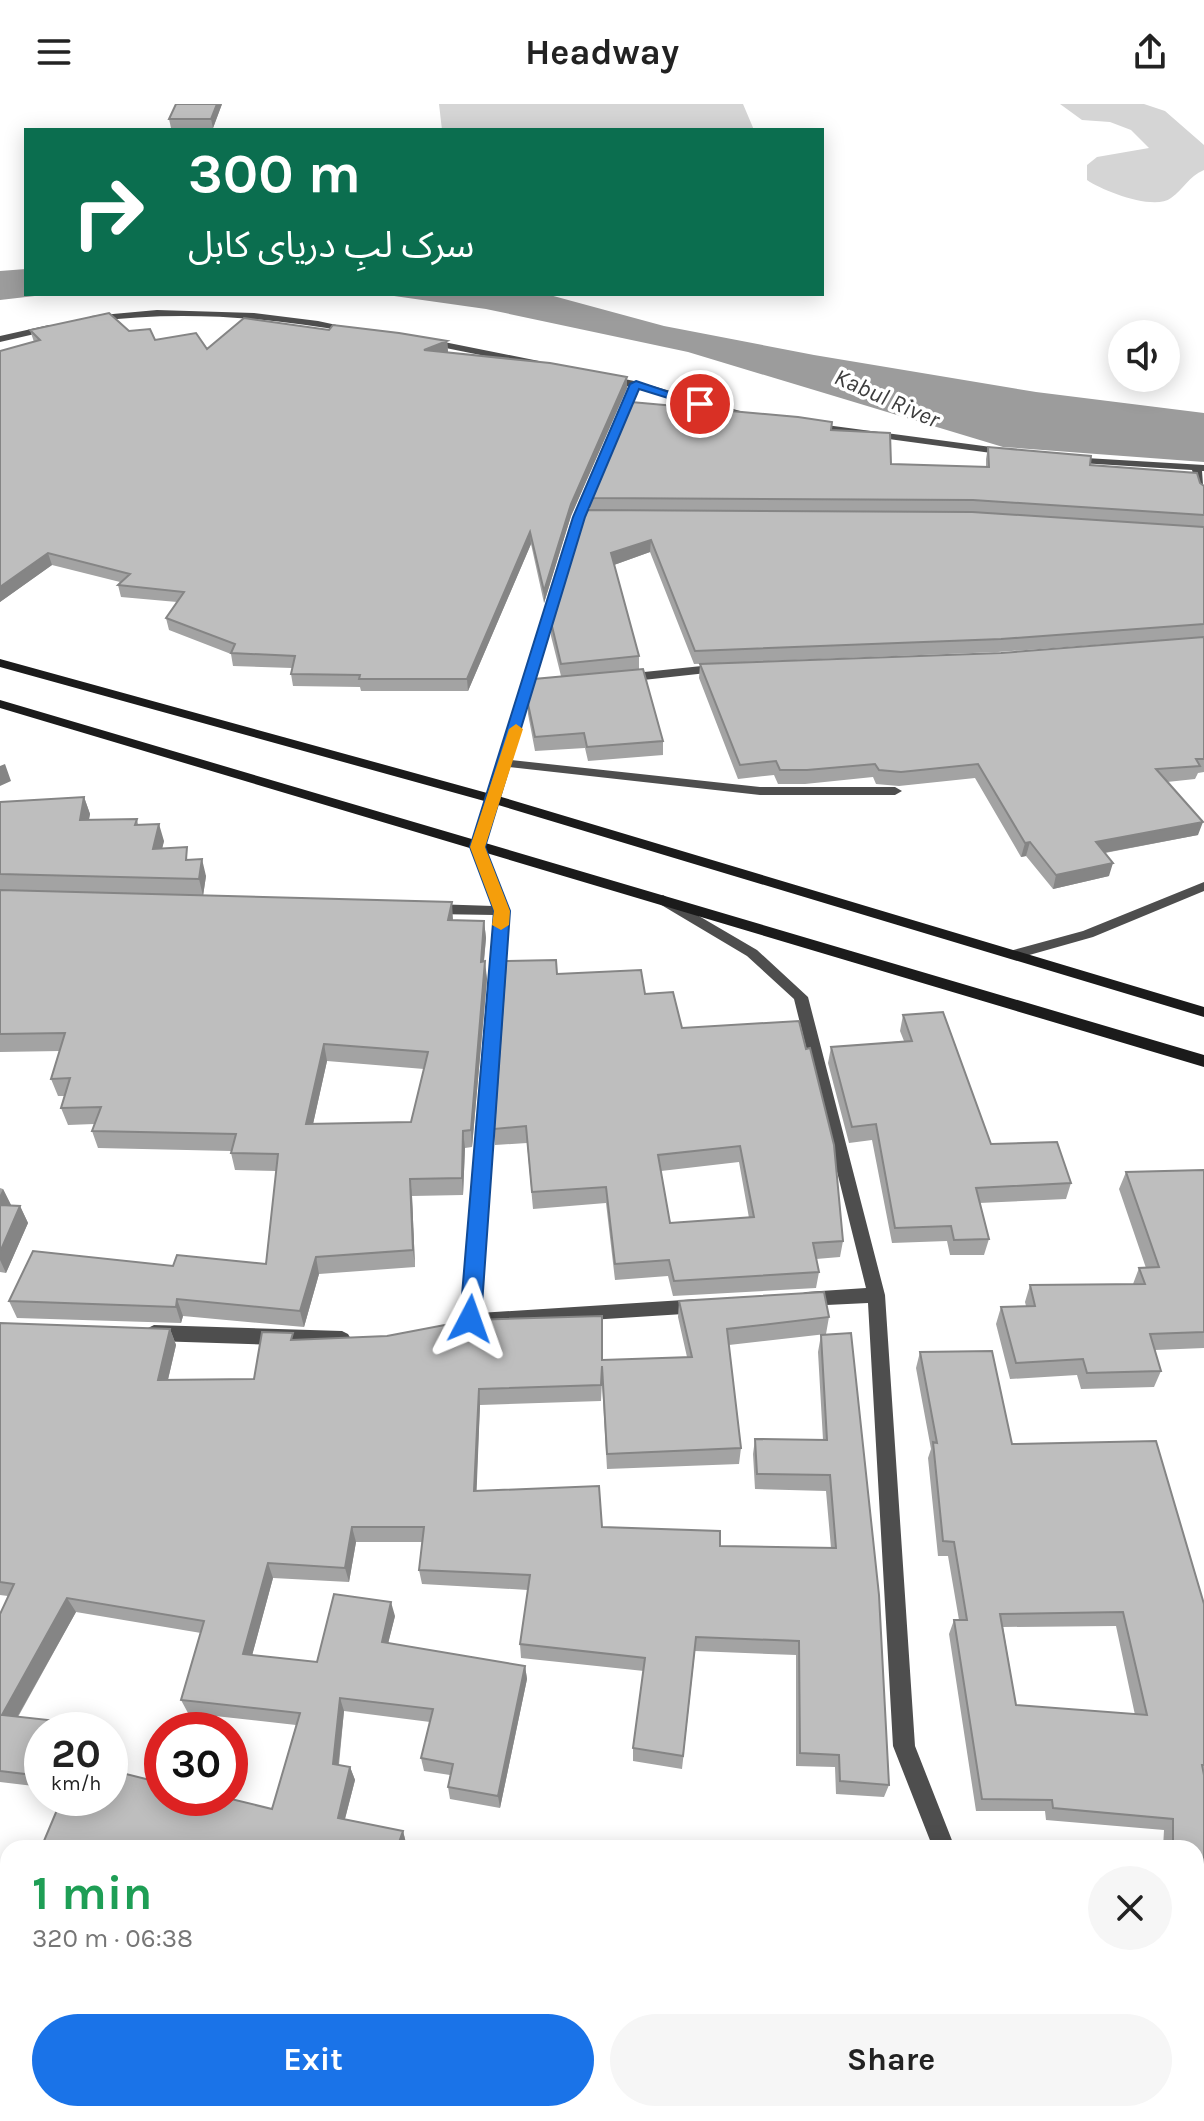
<!DOCTYPE html>
<html lang="en">
<head>
<meta charset="utf-8">
<style>
  :root { --surface:#fff; --page:#f6f6f6; --text:#222; --muted:#767676; --accent:#1a73e8 }
  body { margin:0; font-family:Karla,"Noto Sans Arabic",sans-serif; background:var(--page); color:var(--text); height:100vh; display:flex; flex-direction:column; font-size:30px; white-space:nowrap }
  * { box-sizing:border-box; margin:0 }
  p { font-size:26px; color:var(--muted) }
  .icon { flex:none; width:44px; height:44px; fill:none; stroke:currentColor; stroke-width:2; stroke-linecap:round; stroke-linejoin:round }
  .map { position:relative; flex:1; overflow:hidden }
  .sheet { position:absolute; left:0px; top:1736px; width:1204px; height:282px; display:flex; flex-direction:column; background:var(--surface); border-radius:24px 24px 0 0; box-shadow:0 4px 20px #0003 }
  .sheet>* { flex:none }
  .guide { position:absolute; left:24px; top:24px; width:800px; height:168px; border-radius:0px; box-shadow:0 4px 20px #0003; background:#0b6e4f; color:#fff; overflow:hidden }
  .buttons { position:absolute; left:1108px; top:216px; display:grid; gap:16px }
  .buttons a { display:grid; place-items:center; width:72px; height:72px; border-radius:50%; background:var(--surface); box-shadow:0 4px 20px #0003; font-size:40px }
  .speed { position:absolute; left:24px; top:1608px; display:flex; gap:16px; font-size:40px; font-weight:700; text-align:center }
  .speed>* { display:grid; place-content:center; width:104px; height:104px; border-radius:50%; background:var(--surface); box-shadow:0 4px 20px #0003; line-height:1 }
  .speed small { font-size:20px; font-weight:400 }
  .speed .limit { border:12px solid #d22; background:#fff; color:#111 }
  .pin { position:absolute; display:grid; place-items:center; width:68px; height:68px; color:#fff; margin:-34px; border:4px solid #fff; border-radius:50%; box-shadow:0 2px 8px #0007 }
  .me { position:absolute; width:88px; margin:-44px; rotate:4deg; stroke-linejoin:round; filter:drop-shadow(0 0 6px #0008) }
  .turn { display:flex; align-items:center; gap:28px; height:168px; padding:0 32px; font-size:36px }
  .turn .icon { width:104px; height:104px; stroke-width:2.5 }
  .turn b { display:block; font-size:56px; line-height:68px }
  .round { display:grid; place-items:center; flex:none; width:84px; height:84px; border-radius:42px; background:var(--page) }
  .head { display:flex; align-items:center; justify-content:space-between; height:136px; padding:0 32px }
  h1 { font-size:48px; font-weight:700; line-height:60px; color:#1e9e55 }
  .cta { display:flex; gap:16px; margin-top:auto; padding:16px 32px }
  .cta a { flex:1; height:92px; border-radius:48px; background:var(--accent); color:#fff; font-size:32px; font-weight:700; line-height:92px; text-align:center }
  .cta a+a { background:var(--page); color:var(--text) }
  header { display:flex; justify-content:space-between; align-items:center; height:104px; padding:0 32px; background:var(--surface); font-size:36px; font-weight:700 }
  .map>svg:first-child { display:block }
  .green { fill:#d5d5d5 }
  .water { fill:#9c9c9c }
  .lines { fill:none; stroke-linecap:round; stroke-linejoin:round }
  .minor { fill:#4e4e4e; fill-rule:evenodd }
  .secondary { fill:#1b1b1b; fill-rule:evenodd }
  .wall { fill:#a3a3a3; fill-rule:evenodd }
  .shaded-wall { fill:#858585 }
  .building { fill:#bebebe; stroke:#858585; stroke-width:2; fill-rule:evenodd }
  .route { fill:#1a73e8; stroke:#114b97; stroke-width:2 }
  .slow { fill:#f59e0b }
  .labels { text-anchor:middle; stroke-width:7; stroke-linejoin:round; paint-order:stroke }
  .far-water-label { font-size:24px; font-style:italic; fill:#3d3d3d; stroke:#fff }
</style>
</head>
<body>
<header><svg class="icon" aria-label="menu" viewBox="0 0 24 24"><path d="M4 6h16M4 12h16M4 18h16"/></svg>Headway<svg class="icon" aria-label="share" viewBox="0 0 24 24"><path d="M12 15V3M7 8l5-5 5 5M5 13v7h14v-7"/></svg></header>
<div class="map">
<svg width="1204" height="2017" viewBox="0 0 1204 2017">
  <rect width="100%" height="100%" fill="#fff"/>
  <path class="green" d="M439,0h304l11,26h-312z
    M1060,0h84l21,7 39,34v25c-16,7 -20,19 -33,28 -17,13 -68,-7 -84,-18v-15l10,-8 52,-9 -18,-18 -21,-8 -28,-2z"/>
  <path class="water" d="M26,165v25h26l-52,6v-29z
    M380,190h166l118,32 150,29 222,37 168,21v49l-201,-15 -315,-95 -202,-43z"/>
  <g class="lines">
    <path class="minor" d="M157,206l97,3 64,8 37,8 -4,3c-87,-15 -172,-22 -260,-10l-4,-3 4,-3z
      M49,221l3,1v4l-52,12v-6z
      M429,235l110,22 5,3 -5,3 -113,-23v-4z
      M605,271l34,7 115,33 -5,3 -111,-29 -54,128 -73,243 249,27h135l7,4 -7,4h-135l-251,-28 -24,80 24,64 -30,402 220,-14 6,2 3,5 -3,5 -6,2 -236,15 -6,-2 -3,-5 3,-5 4,-2 34,-399 -62,-1 -7,-5 7,-5 60,2 -22,-59 103,-330 56,-130 -28,-7v-4z
      M811,319l195,26 5,3 -5,3 -198,-27 -2,-2z
      M1069,353l135,8v6h-2l2,27 -5,-3 -7,-25 -127,-8 -1,-2z
      M721,560l6,4 -2,3 -100,11 -6,-4 6,-4z
      M1204,778v9l-111,46 -78,22 -7,-5 2,-3 73,-20z
      M663,791l94,55 51,47 77,298 30,451 40,102h-22l-40,-102 -25,-443 -62,3 -6,-2 -3,-5 3,-5 6,-2 60,-4 -72,-289 -47,-43 -89,-53 -2,-3 2,-3z
      M154,1221l188,6 6,3 3,5 -3,5 -6,3 -188,-6 -6,-3 -3,-5 3,-5z
      M1196,1912l8,2v24l-8,-2z
      M969,2010h26l-1,7h-26z"/>
    <path class="secondary" d="M0,555l498,137 706,211v10l-716,-215 -488,-135z
      M0,596l1204,355v12l-1204,-359z"/>
  </g>
  <path class="wall" d="M222,0l-9,24h-42l-2,-9z
    M30,226l99,1 26,9 52,9 122,-19 118,11 1,11h-2l181,36 -56,128 -27,87 -13,-59 -63,147h-107l-1,-4 -67,-1 -2,-12 1,-6 -59,-2 -2,-12 -62,-24 -3,-12 11,-16 -56,-5 -3,-12 2,-3 -68,-17 -52,37v-251l34,-9z
    M831,326l60,34 95,3v-8l2,-12 212,36 4,3v151l-206,15 -304,12 -44,-112 -36,13 25,91v13l24,72v14l-75,6 -3,-13 -50,3 -7,-37 -1,-15 34,-23 -10,-40v-14l39,-112v-12z
    M1204,533v135l-6,1 -3,6 -28,3 31,53 -93,18 4,23 -56,13 -27,-33 -5,1 -46,-79 -76,8 -23,-2 -3,-7 -68,7h-27l-4,-9 -36,4 -39,-101 1,-14 301,-11z
    M84,693l6,17 -1,6 48,-1 1,5 26,17 -2,7 28,12 16,16 -3,20 250,24 31,1 2,17 -2,24 3,17 -15,168 -7,1 -2,47 -51,1 3,71 -96,7 -15,53 -121,-11 -2,7 -164,-5 -8,-17 164,-35 93,-2 10,-93 -41,-1 -4,-17v-2l-133,-3 -6,-17 2,-7 -26,1 -7,-17 4,-12h-7l-7,-17 9,-28 -60,1v-250zM327,957l97,8 -13,53 -98,2z
    M557,870l88,20 37,34 161,213 -3,16 -24,2 3,13 -3,16 -143,8 -5,-20 -53,4 -9,-77 -73,6 -6,-66 -32,2 -1,-16zM739,1058l10,56 -79,5 -9,-52z
    M903,911l88,129 80,39 -5,16 -87,4 10,36 -5,16h-34l-3,-14 -55,2 -20,-103 -23,3 -21,-80 3,-16 73,-6 -4,-10z
    M1204,1066v178l-49,2 6,21 -7,16 -73,2 -4,-14 -67,4 -14,-55 5,-17 25,-1 -1,-4 5,-17 103,-1 6,-16h7l-27,-79 7,-17z
    M0,1084l3,1 8,16 9,1 8,17 -22,50 -6,-1z
    M679,1197l150,16 -3,17 -97,11 12,103 -2,16 -132,5 -5,-87 -1,19 -121,4 -4,86 126,36 118,19 111,2 -5,-57 -71,-2 -2,-35 2,-15 68,1 -5,-88 3,-17 68,450 -5,12 -48,-3 -1,-27 -39,-1v-111l-101,-4 -13,118 -49,-8v-13l11,-77 -123,-13 -1,-14 8,-54 -106,-6 -3,-14 3,-28h-66l-7,40 -76,-4 -21,77 65,7 78,-46 -7,27 137,23 2,13 -27,129 -50,-9 -2,-12 2,-12 -26,-4 -3,-13 9,-36 -86,-11 -5,54 11,2 5,13 -10,39 58,12 3,12 -2,5h-363l231,-39 24,-84 -108,-12 -7,-13 20,-67 -125,-21 -58,105 67,7 4,6h-47v57l-42,-5v-168l8,-18 -8,-1v-272l170,6 6,16 -8,35 86,-1 41,-39 307,20 85,-3 -9,-40z
    M920,1248l92,92 192,160v389l-8,-2v-143h-33l1,-18 -118,-10 -1,-9h-69l-27,-177 5,-14h5l-11,-64h-10l-10,-98 3,-9 -15,-81zM1116,1522l19,89 -119,-10 -13,-78z
    M869,2010h78v7h-79z
    M1182,2010h14l8,7h-22z"/>
  <path class="shaded-wall" d="M217,0h5l-9,24 -2,-9z
    M447,237l1,11 -23,9 -1,-11z
    M627,273v11l-56,128 -27,87v-12l27,-87z
    M530,428l1,12 -63,147 -1,-12z
    M651,436l-1,12 -39,14v-13z
    M48,449l4,12 -52,37v-15z
    M5,660l6,17 -11,5v-20z
    M84,693l6,17 -5,23 -5,-17z
    M1203,718l-5,13 -106,20 4,-13z
    M159,720l5,17 -6,25 -5,-17z
    M1030,738l-4,14 -5,1 4,-14z
    M202,755l4,17 -3,20 -4,-17z
    M1113,759l-4,13 -56,13 3,-14z
    M452,798l1,18 -4,18 -1,-18z
    M484,817l2,17 -4,41 -1,-17z
    M485,857l2,18 -15,168 -1,-17z
    M324,940l3,17 -18,81 -3,-18z
    M463,1027l2,17 -2,47 -1,-17z
    M410,1075l2,17 3,71 -2,-17z
    M3,1085l8,16 -11,9v-19z
    M20,1102l8,17 -22,50 -6,-13v-8z
    M316,1153l3,17 -15,53 -4,-16z
    M177,1195l6,17 -2,7 -5,-16z
    M170,1225l6,16 -12,51 -6,-16z
    M479,1285l1,16 -4,101 -2,-15z
    M352,1423l4,15 -7,40 -4,-14z
    M268,1459l5,15 -24,89 -6,-13z
    M67,1494l9,14 -65,116 -9,-13z
    M391,1498l4,14 -10,40 -3,-14z
    M525,1562l2,13 -27,129 -2,-12z
    M340,1594l4,13 -7,66 -4,-13z
    M350,1663l5,13 -13,50 -4,-12z
    M403,1727l3,12 -2,5h-7z
    M8,1914v35l-5,12 -3,-3v-25z
    M464,2010h4l-2,7h-4z"/>
  <path class="building" d="M176,0h41l-6,15h-42z
    M109,209l20,18 21,-2 5,11 41,-7 11,16 37,-31 85,12 4,-5 66,8 48,8 -23,9 126,13 77,14 -56,127 -27,87 -14,-59 -63,147h-108l1,-4 -69,-1 4,-18 -64,-3 4,-9 -69,-26 18,-26 -66,-7 12,-11 -82,-21 -48,34v-236l40,-11 -10,-10z
    M631,298l167,15 34,5 -1,8 59,3 1,31 98,3 -1,-20 103,9 -1,9 107,8 3,10 4,3v29l-231,-15 -383,-2z
    M585,406l387,2 232,15v97l-203,15 -306,12 -44,-111 -40,13 28,103 -78,8 -10,-42z
    M1204,533v122h-8l4,7 -44,3 47,53 -107,20 17,21 -57,12 -26,-33 -5,1 -47,-79 -77,8 -22,-2 -4,-6 -68,6h-27l-4,-9 -36,4 -40,-101 301,-11z
    M643,565l20,72 -76,6 -3,-14 -49,4 -8,-38 7,-20z
    M84,693l-4,23 57,-1 -2,6 24,-1 -6,25 34,-2 -1,13 16,-1 -3,20 -199,-5v-72z
    M0,786l452,12 -4,18 36,1 -3,41 4,-1 -14,169 -8,1 -1,47 -52,1 3,71 -97,7 -16,54 -123,-12 -1,8 -167,-6 24,-50 140,15 4,-11 89,9 12,-110 -47,-1 5,-19 -144,-3 9,-24 -40,1 9,-30 -19,1 14,-46 -65,1zM324,940l104,8 -17,70 -105,2z
    M556,856l1,14 84,-4 4,24 28,-2 9,36 117,-7 7,28 4,-1 24,97 9,96 -30,2 6,29 -145,9 -5,-21 -54,4 -9,-77 -74,5 -6,-66 -32,3 12,-168zM740,1042l14,71 -84,6 -12,-68z
    M943,908l48,132 66,-2 14,41 -95,5 13,51 -35,1 -3,-14 -56,2 -19,-104 -24,3 -21,-80 81,-6 -9,-26z
    M1204,1066v162l-54,2 11,37 -74,2 -4,-14 -67,4 -15,-56 34,-1 -5,-21 115,-1 -6,-16 20,-1 -33,-95z
    M0,1101l20,1 -20,46z
    M824,1188l5,25 -102,12 14,119 -134,6 -5,-88 -1,19 -122,4 -5,102 125,-5 3,41 118,4v15l116,2 -6,-73 -73,-1 -2,-35 72,1 -6,-105 30,-2 28,262 10,190 -49,-4 -1,-26 -39,-2 -1,-112 -103,-4 -13,119 -50,-8 12,-90 -125,-14 10,-69 -111,-5 5,-43h-72l-7,41 -77,-5 -25,91 74,8 17,-68 57,8 -9,40 143,24 -27,130 -50,-9 5,-23 -32,-6 12,-49 -93,-11 -7,66 17,3 -12,51 65,13 -6,17h-356l21,-50h48v-28l52,13v15h65l45,11 28,-96 -119,-13 23,-79 -137,-23 -65,117 83,9 -2,6h-41v46l-42,-5v-157l14,-30 -14,-2v-259l170,6 -12,51 96,-1 8,-47 31,1 -2,7 96,-4 84,-16 131,-4v44l90,-3 -13,-56z
    M992,1247l20,93 144,-3 48,163v161h-2l2,10v206l-8,-2v-131h-23v-29l-120,-11 -1,-8 -70,-1 -28,-179h13l-13,-78 -11,-1 -10,-99 4,1 -17,-91zM1123,1508l24,103 -131,-10 -16,-91z
    M0,1812l8,2v100l-8,19z
    M0,1954l8,2v54h456l-2,7h-54l-6,-1v1h-402z
    M1196,1991l8,2v24h-8z
    M873,2010h74v7h-75z"/>
  <path class="route" d="M636,277l69,23 -5,4 -61,-19 -54,128 -100,330 25,64 -29,408 -11,8 -10,-8 34,-408 -24,-64 103,-330 57,-133z"/>
  <path class="slow" d="M516,620l7,5 -38,118 25,64 -1,14 -8,5 -9,-5 2,-14 -24,-64 39,-118z"/>
  <g class="labels">
    <g class="far-water-label">
      <text transform="translate(887 294) rotate(24)" y="8">Kabul River</text>
    </g>
  </g>
</svg>
<div class="buttons">
<a><svg class="icon" aria-label="sound" viewBox="0 0 24 24"><path d="M4 9h4l5-4v14l-5-4H4zM17 9q2 3 0 6"/></svg></a>
</div>
<div class="speed"><div>20<small>km/h</small></div><div class="limit">30</div></div>
<div class="pin" style="left:700px;top:300px;background:#d93025"><svg class="icon" aria-label="arrive" viewBox="0 0 24 24"><path d="M6 21V4h12l-3 4 3 4H6"/></svg></div>
<svg class="me" style="left:470px;top:1215px" viewBox="-20 -20 40 40"><path d="M0-17L14 15 0 8-14 15z" fill="#1a73e8" stroke="#fff" stroke-width="4"/></svg>
<div class="guide">
<div class="turn"><svg class="icon" aria-label="right" viewBox="0 0 24 24"><path d="M7 20v-9h11M14 6l5 5-5 5"/></svg><div><b>300 m</b>سرک لبِ دریای کابل</div></div>
</div>
<section class="sheet">
<div class="head"><div><h1>1 min</h1><p>320 m · 06:38</p></div><a class="round"><svg class="icon" aria-label="close" viewBox="0 0 24 24"><path d="M6 6l12 12M18 6L6 18"/></svg></a></div>
<div class="cta"><a>Exit</a><a>Share</a></div>
</section>
</div>
</body>
</html>
